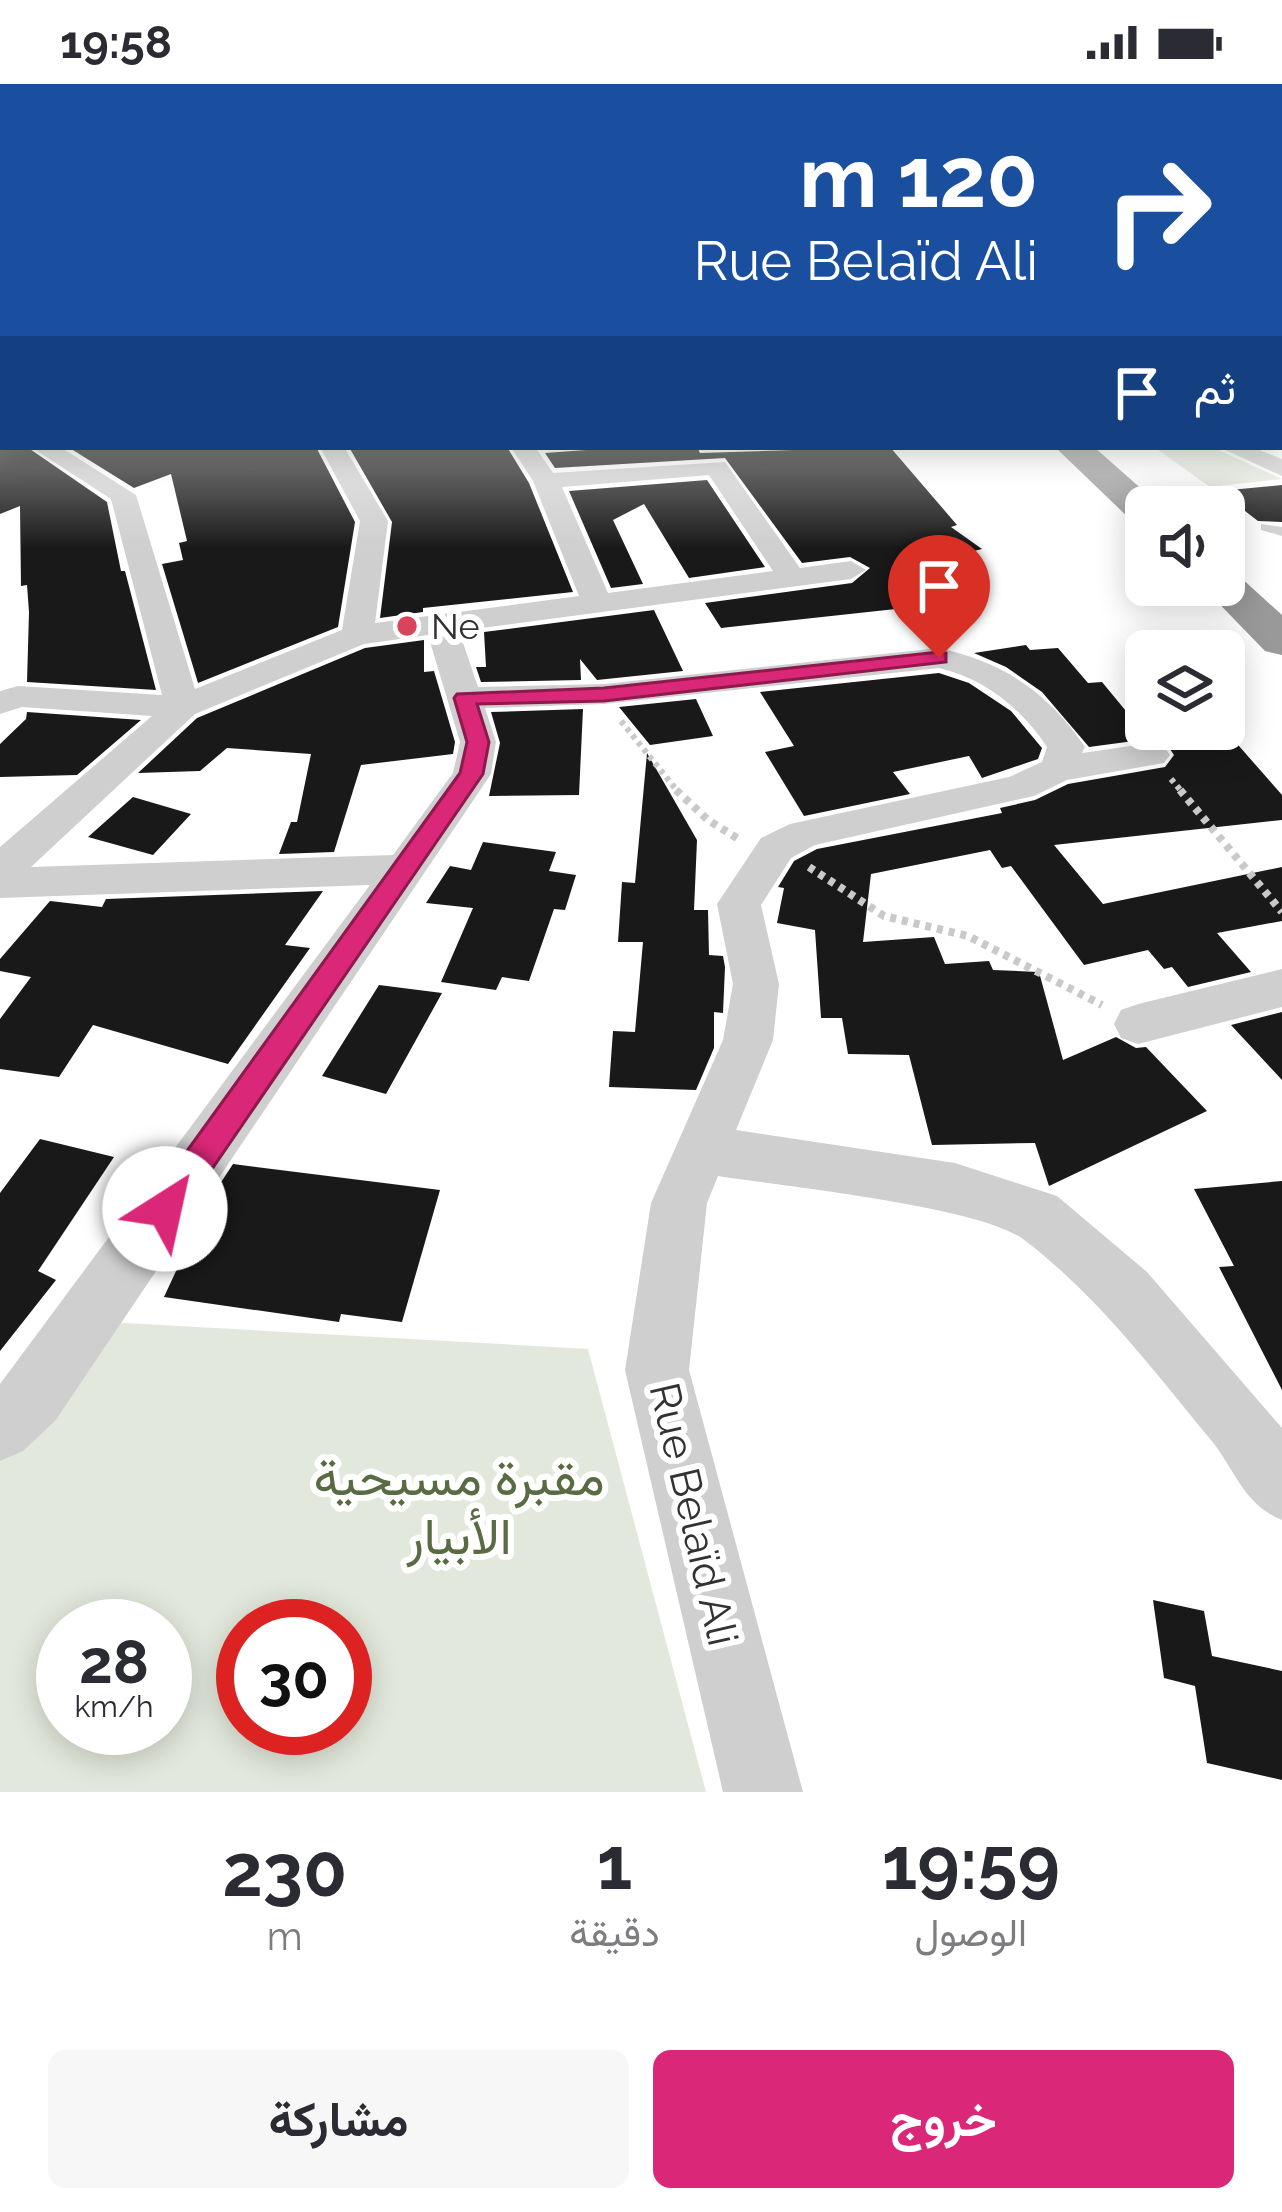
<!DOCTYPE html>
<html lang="ar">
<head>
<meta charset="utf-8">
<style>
  :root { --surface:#fff; --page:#f7f7f7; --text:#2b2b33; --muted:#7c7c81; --accent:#db2777 }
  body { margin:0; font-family:Raleway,Vazirmatn,sans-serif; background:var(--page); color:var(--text); direction:rtl; height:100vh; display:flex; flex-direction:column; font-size:45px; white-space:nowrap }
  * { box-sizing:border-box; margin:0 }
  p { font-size:39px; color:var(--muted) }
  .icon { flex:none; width:66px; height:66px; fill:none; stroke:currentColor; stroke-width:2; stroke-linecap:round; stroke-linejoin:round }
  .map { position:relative; height:1708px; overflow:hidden; direction:ltr }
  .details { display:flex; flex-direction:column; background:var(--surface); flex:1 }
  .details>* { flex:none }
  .top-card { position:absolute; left:0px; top:0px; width:1284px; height:366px; box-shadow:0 6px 30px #0003; direction:rtl; background:#1a4fa0; color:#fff; overflow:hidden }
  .fabs { position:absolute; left:1125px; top:402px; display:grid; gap:24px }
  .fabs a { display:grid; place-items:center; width:120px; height:120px; border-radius:18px; background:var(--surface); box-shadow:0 6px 30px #0003; font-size:60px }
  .speed { position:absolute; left:36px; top:1515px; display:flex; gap:24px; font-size:60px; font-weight:700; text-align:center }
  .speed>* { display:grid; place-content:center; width:156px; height:156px; border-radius:50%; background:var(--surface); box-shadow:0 6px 30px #0003; line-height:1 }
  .speed small { font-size:30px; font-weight:400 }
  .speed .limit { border:18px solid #d22; background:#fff; color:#111 }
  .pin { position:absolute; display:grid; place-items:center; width:102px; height:102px; color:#fff; margin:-123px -51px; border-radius:50% 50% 50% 0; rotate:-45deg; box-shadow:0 0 12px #0007 }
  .pin .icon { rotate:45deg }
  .me { position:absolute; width:132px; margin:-66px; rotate:35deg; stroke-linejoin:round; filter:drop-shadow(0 0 9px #0008) }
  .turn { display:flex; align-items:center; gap:42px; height:252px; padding:0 48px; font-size:54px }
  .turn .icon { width:156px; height:156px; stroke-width:2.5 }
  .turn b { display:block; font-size:84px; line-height:102px }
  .then { display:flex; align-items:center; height:114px; padding:0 48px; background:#0003; gap:24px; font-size:45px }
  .eta { display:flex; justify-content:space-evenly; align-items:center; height:204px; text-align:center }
  .eta b { font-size:72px; font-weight:700; line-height:84px }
  .primary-button { display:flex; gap:24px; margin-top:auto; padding:24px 48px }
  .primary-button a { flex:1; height:138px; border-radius:18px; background:var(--accent); color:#fff; font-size:48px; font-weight:700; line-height:138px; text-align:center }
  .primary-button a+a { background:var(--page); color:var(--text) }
  .status { display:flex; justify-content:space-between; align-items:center; height:84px; padding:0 60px; background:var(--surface); direction:ltr }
  .status svg { height:33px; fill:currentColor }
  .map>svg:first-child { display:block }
  .green { fill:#e3e8dc; fill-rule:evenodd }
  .building { fill:#191919 }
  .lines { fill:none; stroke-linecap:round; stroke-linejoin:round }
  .path-far1 { stroke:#c9c9c9; stroke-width:6; stroke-dasharray:4.5 4.5; stroke-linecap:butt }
  .path { stroke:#c9c9c9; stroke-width:8; stroke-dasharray:6 6; stroke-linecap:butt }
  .lane { fill:#cfcfcf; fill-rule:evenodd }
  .street { fill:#cfcfcf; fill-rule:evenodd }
  .secondary { fill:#bcbcbc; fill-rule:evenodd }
  .highway { fill:#999; fill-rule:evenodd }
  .route { fill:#db2777; stroke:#8e194d; stroke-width:3 }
  .poi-dot { fill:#d9445c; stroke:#fff; stroke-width:4.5 }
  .labels { text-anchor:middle; stroke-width:12; stroke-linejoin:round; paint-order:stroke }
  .far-poi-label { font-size:36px; fill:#323232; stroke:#fff; text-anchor:start }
  .street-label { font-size:42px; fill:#323232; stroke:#fff }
  .near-park-label { font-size:51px; fill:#596b42; stroke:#fff }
</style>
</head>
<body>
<div class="status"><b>19:58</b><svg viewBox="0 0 49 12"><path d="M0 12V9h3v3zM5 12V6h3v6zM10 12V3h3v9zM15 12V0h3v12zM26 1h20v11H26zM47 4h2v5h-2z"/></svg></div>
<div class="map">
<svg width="1282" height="1708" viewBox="0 0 1282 1708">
  <rect width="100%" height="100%" fill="#fff"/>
  <path class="green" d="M1154,363h58l70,32 -72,8z
    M108,1238l480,27 118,443h-706v-335zM63,1542h102v102h-102zM243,1542h102v102h-102z"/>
  <path class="building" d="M0,363h27l80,55 14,69h4l31,119 -129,-8 2,-70 -2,-27 -6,1 -1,-80 -20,8z
    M68,363h248l39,75 -17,105 -140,56 -36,-119 21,-4 -4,-17 8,-2 -16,-67 -37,14z
    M349,363h158l22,36 44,109 -150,16v4l-43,6 12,-96z
    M627,363h70l3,6 190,-6 67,78 -6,2 31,22 -20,5 26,45 -267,29 -16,-25 147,-20 18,-15 -20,-11 -48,6 -77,-105 -170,10 -10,-15z
    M707,396l58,87 -76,11 -45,-74 -31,16 30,64 -32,4 -42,-97z
    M1282,401v37l-24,-1 -39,-30z
    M654,526l29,61 -86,9 -17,-21 1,21 -100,2 -5,-15h10l-2,-35z
    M424,556v32l10,-1 21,71 -2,12 -92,11 -27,87 -55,2 12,-32h6l14,-68 -84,-6 -27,23 -62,2 59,-55 168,-70z
    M1026,561l4,5 28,-2 30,35 14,-1 47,57 -60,8 -47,-55 -36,-25 -32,-14z
    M939,589l30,10 42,28 31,37 -4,11 -56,19 -13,-22 -76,16 17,22 -106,22 -39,-64 29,-6 -34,-54z
    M696,615l17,37 -63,9 -31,-38z
    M583,625l-4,86 -90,1 11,-53 -9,-31z
    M27,628l114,8 -64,55 -77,2v-33l26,-25z
    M1232,654l50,57v25l-228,25 49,59 179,-37v54l-65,12 34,39 -63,15 -16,-20 -8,2 -16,-19 -64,15 -73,-99 -9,2 -12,-18 -119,24 -8,68 71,-5 11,27 44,-3 4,9 46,2 24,88 53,-23 20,11 10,-1 61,64 -158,75 -14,-43 -103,2 -23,-90 -61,-1 -6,-36h-21l-6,-88 -38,-7 7,-35 -6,-1 16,-26 23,-12 185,-36 -2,-5 35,-8 33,-16 97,-17 9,-12 -8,-12z
    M647,669l50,87 -3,70h14l1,45 14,1 2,11 -2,46 -9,-1v36l-18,42 -87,-3 4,-56 22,1 8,-90h-25l4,-60 13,1z
    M133,713l58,17 -38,41 -65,-18z
    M483,758l73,10 -7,19 27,4 -11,35 -11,-1 -25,72 -27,-4 -6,13 -55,-8 32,-74 -47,-5 24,-37 21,4z
    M323,807l-38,54 25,3 -82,116 -135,-39 -34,52 -59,-8v-50l31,-42 -31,-6v-12l50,-58 52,6 4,-8z
    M379,901l63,8 -56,101 -64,-18z
    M1282,928v68l-51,-55z
    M40,1055l74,18 -76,114 18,9 -56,71v-158z
    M233,1080l207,26 -38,132 -61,-8 -2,8 -175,-25 44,-95z
    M1282,1097v209l-63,-123 15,-1 -40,-77z
    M1153,1516l51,11 8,45 70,15v109l-75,-17 -12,-77 -31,-8z"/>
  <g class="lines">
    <path class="path-far1" d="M621,637l58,72
      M1171,695l12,14"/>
    <path class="path" d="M676,706l32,30 32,20
      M1180,706l102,122
      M809,783l75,49 84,20 134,69"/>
    <path class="lane" d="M3,236v6l-3,1v-6z
      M0,266h3l-3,7z
      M1261,440l21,3v9l-21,-6z"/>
    <path class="street" d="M1281,231h1v13h-1z
      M1281,313h1v16h-1z
      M0,331l3,1v14l-3,-1z
      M31,363h29l76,48 59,194 147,-59 18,-109 -40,-74h24l44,74 -13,102 204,-27 -46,-115 -22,-34h24l18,26 172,-11 75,106 51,-7 15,9 -15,9 -392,52 19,56 126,-3 335,-36c64,14 109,44 146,99l-3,6 69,-10 13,4 6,8 -6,8 -97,17 -33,16 -219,49 -24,13 -30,47 18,79 -6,56 -37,90 219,33 102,33 90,76 135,156v92c-39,-16 -46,-49 -71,-80 -58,-70 -115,-146 -188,-201 -45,-33 -241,-53 -305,-63l-11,27 -18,167 114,422h-80l-98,-422 26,-167 72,-163 10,-56 -16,-80 44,-66 29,-14 219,-47 33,-15 5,-15c-25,-38 -63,-69 -108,-79l-335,36 -119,4 11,34 -5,32 -436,647 -32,30 -23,10v-77l370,-499 -370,13v-51l152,-131 -130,-9 -22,7v-23l18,-5 144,9 -51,-196zM709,391l64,96 -165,22 -46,-106zM428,551l32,107 -7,31 -60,82 -362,12 164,-153 169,-70z
      M1219,363h33l30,12v17z
      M1282,885v38l-144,37 -17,-6 -7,-14 7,-14 17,-6z"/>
    <path class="secondary" d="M3,277v18l-3,1v-18z"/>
    <path class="highway" d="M1055,363h39l68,60h-16v18l-14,-4z
      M1224,488l15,4 43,39v40l-17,-4 -64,-66h23z"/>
  </g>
  <linearGradient id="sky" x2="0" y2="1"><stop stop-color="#9dc6e8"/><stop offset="0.48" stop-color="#fff"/><stop offset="1" stop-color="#fff" stop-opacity="0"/></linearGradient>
  <rect width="1282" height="465" fill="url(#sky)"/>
  <path class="route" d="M939,568l7,1v9l-342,39 -127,3 12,38 -6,32 -306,446 -12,5 -12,-5 -5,-11 5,-11 307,-425 7,-31 -13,-44 3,-4 147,-6z"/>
  <circle class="poi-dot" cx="407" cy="542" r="12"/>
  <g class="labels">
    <g class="far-poi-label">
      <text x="431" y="555">Ne</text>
    </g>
    <g class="street-label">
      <text transform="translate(694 1430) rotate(77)" y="15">Rue Belaïd Ali</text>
    </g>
    <g class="near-park-label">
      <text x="459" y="1411">مقبرة مسيحية<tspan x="459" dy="59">الأبيار</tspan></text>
    </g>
  </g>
</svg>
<div class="fabs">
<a><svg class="icon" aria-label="sound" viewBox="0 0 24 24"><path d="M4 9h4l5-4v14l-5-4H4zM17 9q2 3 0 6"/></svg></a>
<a><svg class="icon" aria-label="layers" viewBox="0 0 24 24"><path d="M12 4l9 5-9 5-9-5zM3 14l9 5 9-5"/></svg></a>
</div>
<div class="speed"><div>28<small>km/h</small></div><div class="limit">30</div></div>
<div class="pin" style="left:939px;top:574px;background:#d93025"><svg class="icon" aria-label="arrive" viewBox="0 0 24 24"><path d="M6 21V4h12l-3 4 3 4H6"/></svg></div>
<svg class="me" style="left:165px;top:1125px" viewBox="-20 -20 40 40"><circle r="19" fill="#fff"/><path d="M0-13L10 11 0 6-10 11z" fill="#db2777"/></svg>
<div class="top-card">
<div class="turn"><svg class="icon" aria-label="right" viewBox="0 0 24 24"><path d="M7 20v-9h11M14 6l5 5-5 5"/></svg><div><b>120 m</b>Rue Belaïd Ali</div></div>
<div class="then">ثم<svg class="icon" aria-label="arrive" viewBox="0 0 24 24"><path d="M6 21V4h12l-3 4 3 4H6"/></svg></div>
</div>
</div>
<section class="details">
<div class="eta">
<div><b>19:59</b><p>الوصول</p></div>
<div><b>1</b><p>دقيقة</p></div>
<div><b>230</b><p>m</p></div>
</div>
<div class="primary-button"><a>خروج</a><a>مشاركة</a></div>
</section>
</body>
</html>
